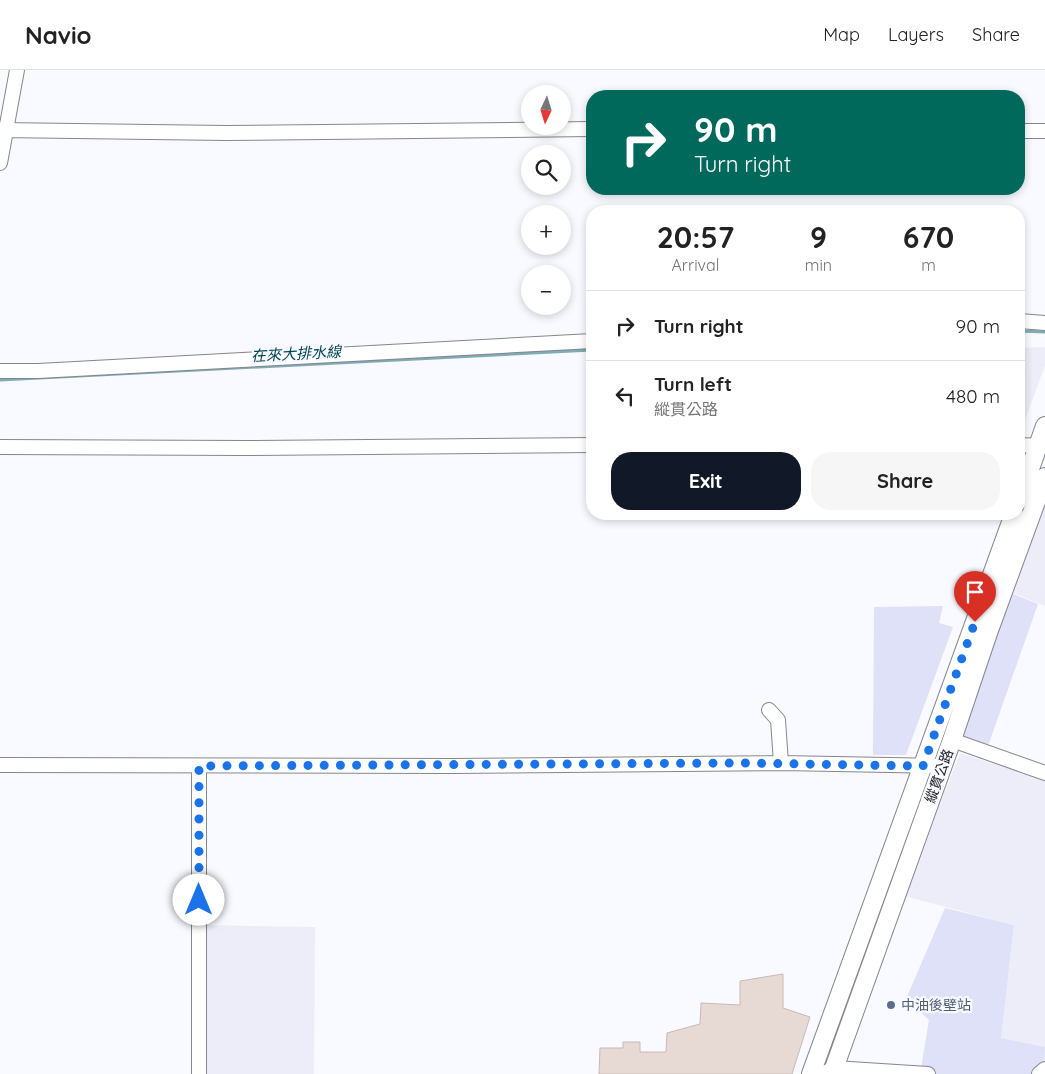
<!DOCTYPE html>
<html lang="en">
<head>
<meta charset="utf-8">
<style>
  :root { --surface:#fff; --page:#f6f6f6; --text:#222; --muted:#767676; --line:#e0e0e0; --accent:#111827 }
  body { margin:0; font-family:Quicksand,"Noto Sans TC",sans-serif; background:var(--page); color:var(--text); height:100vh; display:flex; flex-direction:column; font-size:19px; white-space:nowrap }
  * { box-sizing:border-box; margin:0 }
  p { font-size:16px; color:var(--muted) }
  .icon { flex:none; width:28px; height:28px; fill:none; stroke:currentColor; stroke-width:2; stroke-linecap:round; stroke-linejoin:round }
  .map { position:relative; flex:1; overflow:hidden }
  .details { position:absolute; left:586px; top:135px; width:439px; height:315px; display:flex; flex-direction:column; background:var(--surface); border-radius:20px; box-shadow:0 2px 8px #0003 }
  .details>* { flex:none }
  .banner { position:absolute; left:586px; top:20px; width:439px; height:105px; border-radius:20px; box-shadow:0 2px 8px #0003; background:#00695c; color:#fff; overflow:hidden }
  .needle { width:32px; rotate:184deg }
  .tools { position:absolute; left:521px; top:15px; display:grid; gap:10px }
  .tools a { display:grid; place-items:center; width:50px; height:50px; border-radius:50%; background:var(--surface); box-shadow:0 2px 8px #0003; font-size:25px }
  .pin { position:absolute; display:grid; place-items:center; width:42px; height:42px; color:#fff; margin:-51px -21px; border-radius:50% 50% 50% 0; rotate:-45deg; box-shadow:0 0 5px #0007 }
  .pin .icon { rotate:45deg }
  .me { position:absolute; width:55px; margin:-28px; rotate:0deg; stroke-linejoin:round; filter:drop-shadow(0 0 4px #0008) }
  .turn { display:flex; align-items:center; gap:18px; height:105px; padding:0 25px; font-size:22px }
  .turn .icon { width:65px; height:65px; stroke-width:2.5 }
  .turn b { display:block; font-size:35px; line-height:42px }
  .eta { display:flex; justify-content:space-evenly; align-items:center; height:85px; text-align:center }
  .eta b { font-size:30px; font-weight:800; line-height:35px }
  .button { display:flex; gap:10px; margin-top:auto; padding:10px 25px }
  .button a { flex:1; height:58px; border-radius:20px; background:var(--accent); color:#fff; font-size:20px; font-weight:800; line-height:58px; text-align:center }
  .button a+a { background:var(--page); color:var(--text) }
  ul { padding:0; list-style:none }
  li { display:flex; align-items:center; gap:15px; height:70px; padding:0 25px; border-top:1px solid var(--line) }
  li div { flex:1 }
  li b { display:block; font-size:19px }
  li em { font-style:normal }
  header { display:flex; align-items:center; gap:30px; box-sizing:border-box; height:70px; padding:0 25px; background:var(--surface); border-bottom:1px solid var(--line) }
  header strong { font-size:24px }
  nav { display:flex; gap:28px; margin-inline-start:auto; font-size:18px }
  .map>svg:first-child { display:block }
  .built { fill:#ecedf9 }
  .green { fill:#dee1f7 }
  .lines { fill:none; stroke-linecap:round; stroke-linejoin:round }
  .stream { stroke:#7facb3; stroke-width:3 }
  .building { fill:#e7dad4; stroke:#c6bab4 }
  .minor-casing { stroke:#848690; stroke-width:16 }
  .major-casing { stroke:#848690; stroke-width:20 }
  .minor { stroke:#fff; stroke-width:14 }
  .major { stroke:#fff; stroke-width:18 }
  .route { stroke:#1a73e8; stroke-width:9; stroke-dasharray:0 16.2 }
  .service-dot { fill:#5c6f8a; stroke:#f9faff; stroke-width:2 }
  .labels { text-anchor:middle; stroke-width:4.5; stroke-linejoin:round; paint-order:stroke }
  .street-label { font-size:14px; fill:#1d1e22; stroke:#f9faff }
  .service-label { font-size:14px; fill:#4e5e75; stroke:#f9faff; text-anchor:start }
  .water-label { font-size:15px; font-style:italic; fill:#00464f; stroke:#f9faff }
</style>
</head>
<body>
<header>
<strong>Navio</strong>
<nav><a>Map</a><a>Layers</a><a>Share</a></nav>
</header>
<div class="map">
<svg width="1045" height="1004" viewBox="0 0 1045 1004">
  <rect width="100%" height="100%" fill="#f9faff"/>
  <path class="built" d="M1045,277v18l-26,72v-89z
    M1045,427v109l-34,-14z
    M960,683l85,28v266l-44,-9 13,-113 -110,-29z
    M206,855l109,2 -1,147h-108l-2,-3z"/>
  <path class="green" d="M1011,523l27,11 -50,142 -28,-11z
    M943,536l-4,17 14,4 -47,128h-33l1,-148z
    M945,838l69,17 -13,113 44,9 -1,27h-124l9,-54 -23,-21z"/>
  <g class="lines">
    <path class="stream" d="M1019,261l26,1
      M0,310l592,-30"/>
  </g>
  <path class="building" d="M783,904v34l27,9 -18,57h-193l1,-26h23v-6h17v10h26l1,-19 33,-9 1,-21 39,2v-24z"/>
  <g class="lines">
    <g class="minor-casing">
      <path id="minor" d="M0,60l226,3 366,-4
        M1019,61h26
        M0,93l17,-93
        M1019,251l26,2
        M0,301h38l554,-30
        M1019,375l26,1
        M0,377l245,1 347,-3
        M769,640l9,10 3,43
        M952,670l93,33
        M0,695l453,1 328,-3 162,3
        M199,696v308
        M823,1004l11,-6 94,6
        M1039,1004l6,-5"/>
    </g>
    <g class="major-casing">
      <path id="major" d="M1019,430l26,-74
        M811,1004l203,-560
        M832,1004l120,-334 36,-107 57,-156"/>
    </g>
    <use href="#minor" class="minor"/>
    <use href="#major" class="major"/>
  </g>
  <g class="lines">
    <path class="route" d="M199,830v-134l543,-3 181,3 52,-144"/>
  </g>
  <circle class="service-dot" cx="891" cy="935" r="5"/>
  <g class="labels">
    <g class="street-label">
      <text transform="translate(939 706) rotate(-70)" y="5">縱貫公路</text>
    </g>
    <g class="service-label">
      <text x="901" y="940">中油後壁站</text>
    </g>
    <g class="water-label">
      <text transform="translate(296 284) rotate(-3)" y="5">在來大排水線</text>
    </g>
  </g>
</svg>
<div class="tools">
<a><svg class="needle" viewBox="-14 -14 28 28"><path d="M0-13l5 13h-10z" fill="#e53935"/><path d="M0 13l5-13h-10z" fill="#767676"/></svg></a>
<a><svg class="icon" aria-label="search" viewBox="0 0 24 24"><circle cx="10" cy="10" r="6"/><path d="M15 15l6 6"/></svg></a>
<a>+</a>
<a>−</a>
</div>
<div class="pin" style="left:975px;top:552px;background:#d93025"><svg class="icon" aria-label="arrive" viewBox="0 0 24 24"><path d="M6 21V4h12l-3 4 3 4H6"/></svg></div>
<svg class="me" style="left:199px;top:830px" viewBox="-20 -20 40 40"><circle r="19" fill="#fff"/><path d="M0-13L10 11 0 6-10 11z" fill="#1a73e8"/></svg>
<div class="banner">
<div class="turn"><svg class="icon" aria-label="right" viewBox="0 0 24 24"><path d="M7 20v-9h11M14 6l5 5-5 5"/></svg><div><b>90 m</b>Turn right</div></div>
</div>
<section class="details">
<div class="eta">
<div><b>20:57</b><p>Arrival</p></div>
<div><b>9</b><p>min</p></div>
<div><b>670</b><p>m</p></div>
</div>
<ul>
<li><svg class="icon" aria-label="right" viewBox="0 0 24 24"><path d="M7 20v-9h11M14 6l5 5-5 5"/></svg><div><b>Turn right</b></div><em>90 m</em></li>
<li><svg class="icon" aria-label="left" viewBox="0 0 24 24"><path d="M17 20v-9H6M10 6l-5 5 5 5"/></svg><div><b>Turn left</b><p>縱貫公路</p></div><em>480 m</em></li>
</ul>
<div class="button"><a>Exit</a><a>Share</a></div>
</section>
</div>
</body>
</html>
